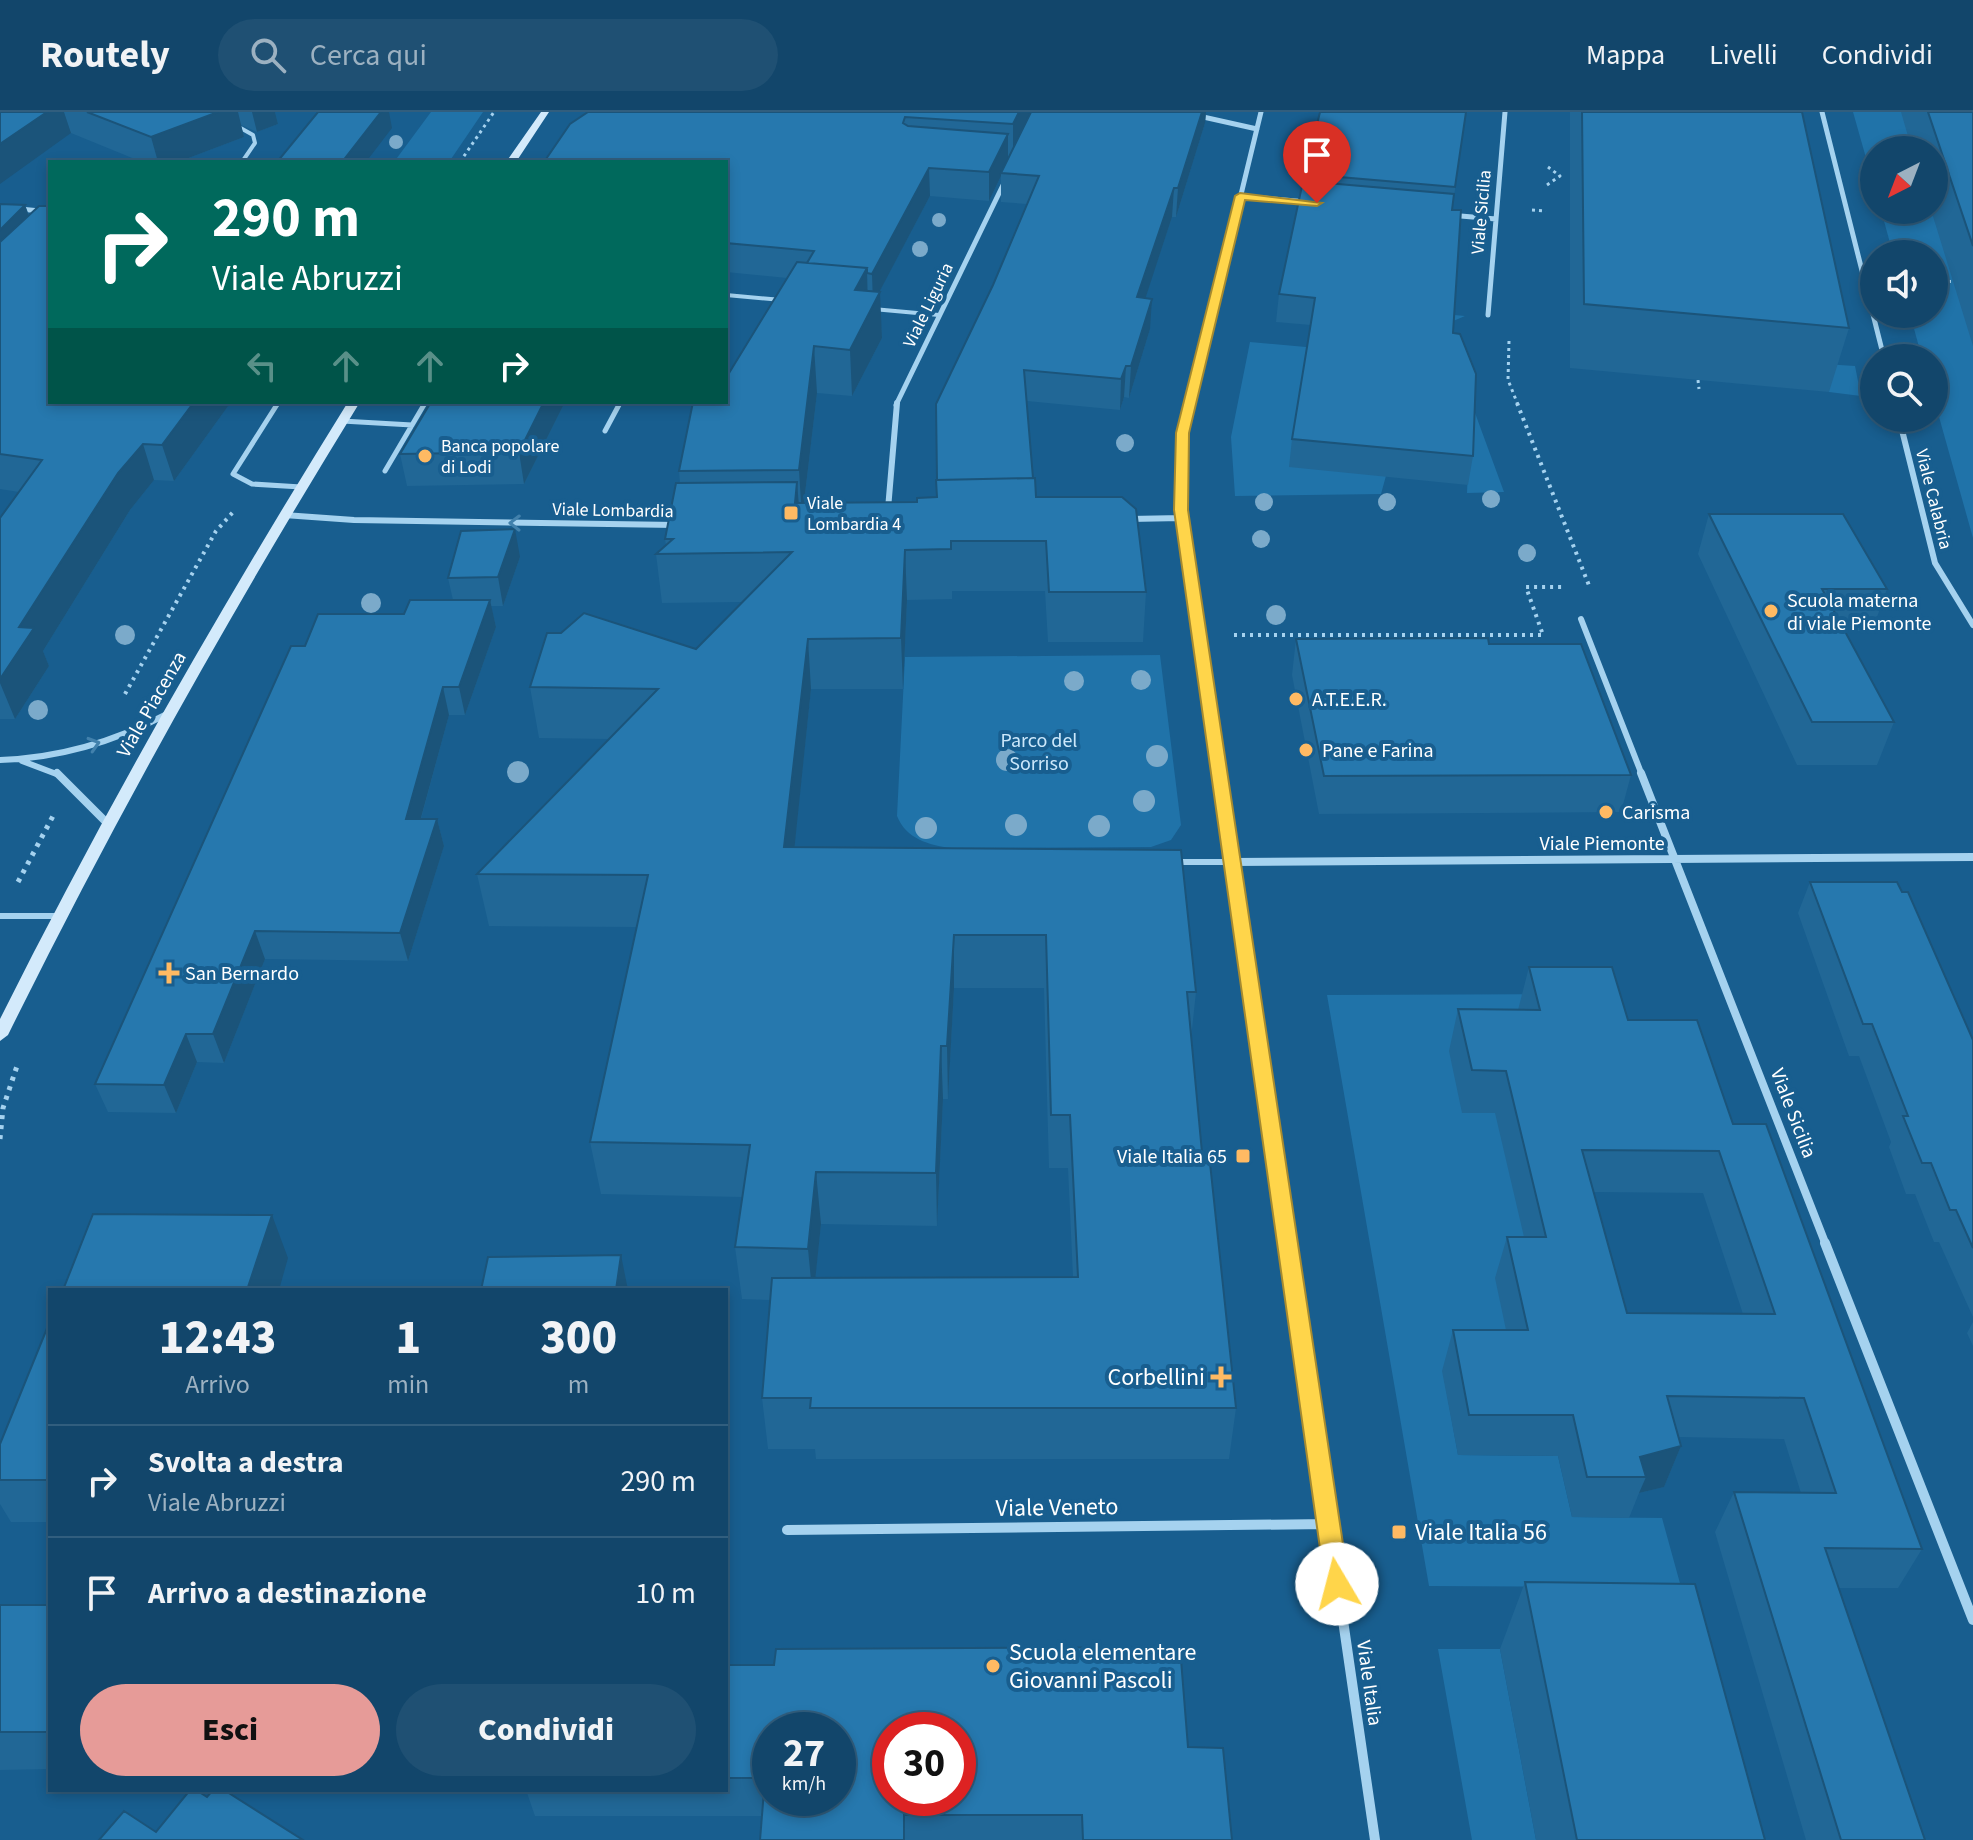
<!DOCTYPE html>
<html lang="it">
<head>
<meta charset="utf-8">
<style>
  :root { --surface:#12466b; --page:#1f5073; --text:#f1f3f6; --muted:#9cb1c1; --line:#315e7e; --accent:#e69b98 }
  body { margin:0; font-family:"Source Sans 3",sans-serif; background:var(--page); color:var(--text); height:100vh; display:flex; flex-direction:column; font-size:30px; white-space:nowrap }
  * { box-sizing:border-box; margin:0 }
  p { font-size:26px; color:var(--muted) }
  .icon { flex:none; width:44px; height:44px; fill:none; stroke:currentColor; stroke-width:2; stroke-linecap:round; stroke-linejoin:round }
  .map { position:relative; flex:1; overflow:hidden }
  .details { position:absolute; left:48px; top:1176px; width:680px; height:504px; display:flex; flex-direction:column; background:var(--surface); border-radius:0px; box-shadow:0 4px 12px #0003,0 0 0 2px var(--line) }
  .details>* { flex:none }
  .top-card { position:absolute; left:48px; top:48px; width:680px; height:244px; border-radius:0px; box-shadow:0 4px 12px #0003,0 0 0 2px var(--line); background:#00695c; color:#fff; overflow:hidden }
  .needle { width:52px; rotate:222deg }
  .buttons { position:absolute; left:1860px; top:24px; display:grid; gap:16px }
  .buttons a { display:grid; place-items:center; width:88px; height:88px; border-radius:50%; background:var(--surface); box-shadow:0 4px 12px #0003,0 0 0 2px var(--line); font-size:40px }
  .speed { position:absolute; left:752px; top:1600px; display:flex; gap:16px; font-size:40px; font-weight:700; text-align:center }
  .speed>* { display:grid; place-content:center; width:104px; height:104px; border-radius:50%; background:var(--surface); box-shadow:0 4px 12px #0003,0 0 0 2px var(--line); line-height:1 }
  .speed small { font-size:20px; font-weight:400 }
  .speed .limit { border:12px solid #d22; background:#fff; color:#111 }
  .pin { position:absolute; display:grid; place-items:center; width:68px; height:68px; color:#fff; margin:-82px -34px; border-radius:50% 50% 50% 0; rotate:-45deg; box-shadow:0 0 8px #0007 }
  .pin .icon { rotate:45deg }
  .me { position:absolute; width:88px; margin:-44px; rotate:352deg; stroke-linejoin:round; filter:drop-shadow(0 0 6px #0008) }
  .turn { display:flex; align-items:center; gap:28px; height:168px; padding:0 32px; font-size:36px }
  .turn .icon { width:104px; height:104px; stroke-width:2.5 }
  .turn b { display:block; font-size:56px; line-height:68px }
  .lanes { display:flex; align-items:center; height:76px; padding:0 32px; background:#0003; justify-content:center; gap:40px; direction:ltr }
  .lanes .off { opacity:.35 }
  .eta { display:flex; justify-content:space-evenly; align-items:center; height:136px; text-align:center }
  .eta b { font-size:48px; font-weight:800; line-height:56px }
  .primary-button { display:flex; gap:16px; margin-top:auto; padding:16px 32px }
  .primary-button a { flex:1; height:92px; border-radius:48px; background:var(--accent); color:#111; font-size:32px; font-weight:800; line-height:92px; text-align:center }
  .primary-button a+a { background:var(--page); color:var(--text) }
  ul { padding:0; list-style:none }
  li { display:flex; align-items:center; gap:24px; height:112px; padding:0 32px; border-top:2px solid var(--line) }
  li div { flex:1 }
  li b { display:block; font-size:30px }
  li em { font-style:normal }
  header { display:flex; align-items:center; gap:48px; box-sizing:border-box; height:112px; padding:0 40px; background:var(--surface); border-bottom:2px solid var(--line) }
  header strong { font-size:38px }
  nav { display:flex; gap:44px; margin-inline-start:auto; font-size:28px }
  .search { width:560px; height:72px; background:var(--page); display:flex; align-items:center; gap:20px; box-sizing:border-box; padding:0 28px; border-radius:44px; color:var(--muted); font-size:30px }
  .map>svg:first-child { display:block }
  .green { fill:#2073a9 }
  .lines { fill:none; stroke-linecap:round; stroke-linejoin:round }
  .path-far2 { stroke:#a5d2ef; stroke-width:3; stroke-dasharray:3 4; stroke-linecap:butt }
  .path-far1 { stroke:#a5d2ef; stroke-width:4; stroke-dasharray:3 5; stroke-linecap:butt }
  .path { stroke:#a5d2ef; stroke-width:5; stroke-dasharray:4 6; stroke-linecap:butt }
  .lane-far2 { stroke:#a5d2ef; stroke-width:4 }
  .lane-far1 { stroke:#a5d2ef; stroke-width:5 }
  .lane { stroke:#a5d2ef; stroke-width:6 }
  .street-far3 { stroke:#a5d2ef; stroke-width:5 }
  .street-far2 { stroke:#a5d2ef; stroke-width:6 }
  .street-far1 { stroke:#a5d2ef; stroke-width:8 }
  .street { stroke:#a5d2ef; stroke-width:10 }
  .secondary { fill:#d3eafb; fill-rule:evenodd }
  .tree { fill:#7baaca }
  .wall { fill:#216796; fill-rule:evenodd }
  .shaded-wall { fill:#1b547a }
  .building { fill:#2678ae; stroke:#1b547a; stroke-width:2; fill-rule:evenodd }
  .oneway { stroke:#4281ac }
  .route { fill:#ffd54a; stroke:#a68a30; stroke-width:2 }
  .poi-dot { fill:#ffba63; stroke:#185e8f; stroke-width:3 }
  .labels { text-anchor:middle; stroke-width:8; stroke-linejoin:round; paint-order:stroke }
  .far-street-label { font-size:18px; fill:#fff; stroke:#185e8f }
  .far-poi-label { font-size:18px; fill:#fff; stroke:#185e8f; text-anchor:start }
  .poi-label { font-size:20px; fill:#fff; stroke:#185e8f; text-anchor:start }
  .street-label { font-size:20px; fill:#fff; stroke:#185e8f }
  .park-label { font-size:20px; fill:#cce8fb; stroke:#185e8f }
  .near-poi-label { font-size:24px; fill:#fff; stroke:#185e8f; text-anchor:start }
  .near-street-label { font-size:24px; fill:#fff; stroke:#185e8f }
</style>
</head>
<body>
<header>
<strong>Routely</strong>
<div class="search"><svg class="icon" aria-label="search" viewBox="0 0 24 24"><circle cx="10" cy="10" r="6"/><path d="M15 15l6 6"/></svg>Cerca qui</div>
<nav><a>Mappa</a><a>Livelli</a><a>Condividi</a></nav>
</header>
<div class="map">
<svg width="1973" height="1728" viewBox="0 0 1973 1728">
  <rect width="100%" height="100%" fill="#185e8f"/>
  <path class="green" d="M431,0h52l-34,50h-55z
    M1853,0h120v426l-39,-139v-41h-12l-12,-44h24v-60h-41l-12,-44h53v-60h-60v36z
    M1368,195l97,9 -40,17 -44,161 -146,2 -4,-59 19,-95 111,10z
    M1824,252l31,2 6,30 -32,-4z
    M1471,290l33,90 -37,1z
    M1160,543l21,170 -10,15 -20,7 -200,1c-22,-3 -45,-9 -54,-32l8,-159z
    M1596,882l-68,119 6,166 -19,92 -72,1 15,83 100,1 14,61 90,1 19,69 -252,-1 -102,-591z
    M1438,1537h62l36,191h-64z"/>
  <g class="lines">
    <path class="path-far2" d="M460,50l34,-50
      M1547,73l13,-9 -12,-9
      M1532,98l14,1
      M1934,169l39,1
      M1509,229l-1,39 10,25
      M1698,268l1,9"/>
    <path class="path-far1" d="M1517,291l73,185
      M1234,523h309l-17,-48h39
      M125,582l91,-163 18,-20"/>
    <path class="path" d="M18,770l35,-66
      M0,1027l3,-31 14,-42"/>
    <path class="lane-far2" d="M237,14l16,9 2,8 -13,19
      M726,183l56,5
      M873,197l66,6
      M277,293l2,-3
      M424,293l2,-3
      M618,293l2,-3"/>
    <path class="lane-far1" d="M278,291l-45,71 19,10 49,3
      M342,309l70,4
      M605,319l15,-28
      M385,359l40,-68"/>
    <path class="lane" d="M1175,750h56
      M0,804h58"/>
    <path class="street-far3" d="M1181,0l76,17
      M1822,0l62,246
      M1240,84l68,6
      M0,95l50,5
      M1449,103l47,4
      M1488,203l17,-203
      M896,293l109,-224
      M1190,293l71,-293"/>
    <path class="street-far2" d="M1190,291l-7,30 -2,77 39,265
      M1899,306l36,145 38,62
      M888,397l9,-106
      M284,403l70,5 322,5
      M1130,407l51,-1
      M1581,507l61,156
      M0,648c60,-2 114,-18 167,-46
      M22,649l37,14"/>
    <path class="street-far1" d="M57,661l50,50
      M1219,661l69,472
      M1641,661l185,472
      M1231,750l742,-5"/>
    <path class="street" d="M1288,1131l87,597
      M1825,1131l148,377
      M787,1418l541,-6"/>
    <path class="secondary" d="M541,0h8l-33,50h-10z
      M348,290h12c-127,206 -245,416 -352,633l-8,6v-22c106,-212 223,-416 348,-617z"/>
  </g>
  <g class="tree">
    <circle cx="396" cy="30" r="7"/>
    <circle cx="939" cy="108" r="7"/>
    <circle cx="920" cy="137" r="8"/>
    <circle cx="1125" cy="331" r="9"/>
    <circle cx="1491" cy="387" r="9"/>
    <circle cx="1264" cy="390" r="9"/>
    <circle cx="1387" cy="390" r="9"/>
    <circle cx="1261" cy="427" r="9"/>
    <circle cx="1527" cy="441" r="9"/>
    <circle cx="371" cy="491" r="10"/>
    <circle cx="1276" cy="503" r="10"/>
    <circle cx="125" cy="523" r="10"/>
    <circle cx="1141" cy="568" r="10"/>
    <circle cx="1074" cy="569" r="10"/>
    <circle cx="38" cy="598" r="10"/>
    <circle cx="1157" cy="644" r="11"/>
    <circle cx="1007" cy="648" r="11"/>
    <circle cx="518" cy="660" r="11"/>
    <circle cx="1144" cy="689" r="11"/>
    <circle cx="1016" cy="713" r="11"/>
    <circle cx="1099" cy="714" r="11"/>
    <circle cx="926" cy="716" r="11"/>
  </g>
  <path class="wall" d="M0,0h275l3,12 -21,8 -16,-7 3,12 -66,25h-36l-71,-29z
    M588,0h621h-3l-1,11 -29,94h-4l-27,81 5,31 -21,69 -5,-1 -4,13 -93,-9 6,77 3,19 110,95 -3,50h-95l-3,-51h-93v8l-45,1 -4,89h-92l-17,159 387,2 15,142 -5,47 12,124 33,245 -7,51h-413l-1,-10h-47l-6,-51 8,-98 -28,-1 -7,-52 7,-50 -141,-3 -11,-52 47,-215 -148,-1 -12,-52 131,-135 -69,-1 -9,-51 166,-38 46,-47 -80,1 -6,-49 10,-9 -1,-6 15,-56 -1,-12 47,-69 61,-124 -61,-6v-110zM1001,64v26l26,2 -34,81 -56,212 -20,5 -113,1 13,-110 35,3 30,-58 -3,-46 51,-96 59,5zM954,876h90l5,180h19l5,109 -258,1 6,-54 116,2 6,-127h5z
    M1466,0l-14,98 1,123 20,123 -5,29 -179,-18 3,-28 19,-114 -35,-3 3,-28 26,-120z
    M1570,0h232l47,216 -20,64 -259,-24z
    M1901,0h72v234l-42,-136h3v-60h-22z
    M0,92l25,1 4,10 202,187 -57,79 -20,-1 -24,30 -87,141 6,15 -34,53h-15v-201l19,-26 -19,-3z
    M431,290h134l-41,82 -117,2 -7,-32z
    M1709,402l178,75 -15,42h-28l50,91 -17,43h-80l-99,-211z
    M520,445l-17,49h-12l5,21 -31,88h-16l-28,104h16l7,27 -36,115 -143,-2 -41,104 -27,-1 -21,51 -68,-1 -13,-28 210,-438 148,-46 -5,-22z
    M1296,527l193,5 142,131 -10,37 -302,2 -27,-139z
    M1810,770l163,158v277l-34,-75h-5l-19,-48h-9l-17,-47 2,-5 -32,-86h-10l-51,-143z
    M1529,855l99,53 105,104 189,425 -24,39h-60l87,252h-119l-91,-308 19,-40 67,1 -17,-54 -105,-2 2,9 -17,41 -25,6 -10,25 -57,-1 -14,-61 -100,-1 -16,-84 11,-41h53l-11,-52 12,-41h17l-29,-124h-33l-13,-62 9,-42 60,1zM1594,1080l109,1 40,121 -116,-1z
    M50,1209v201h-39l-11,-18v-60z
    M1973,1210v24l-6,-13z
    M1525,1470l240,258h-229l-36,-191z
    M0,1493h50v164l-50,1z
    M726,1553l462,82 44,93h-472l2,-24h-227l-9,-26h200z"/>
  <path class="shaded-wall" d="M47,0h17l7,21 -71,51v-40z
    M218,0h20l6,25 -66,25h-20l-7,-25z
    M252,0h23l3,12 -21,8z
    M381,0h8l3,16 -26,34h-24z
    M1019,0h13l-19,40v-28z
    M1202,0h4l-1,11 -29,94 2,-29z
    M1008,22v27l-7,12v3l-12,25v-29z
    M929,56l1,28 -57,108 -1,-30z
    M1174,76l-2,29 -36,110 1,-30z
    M25,93l11,33 -36,38v-46z
    M867,156l1,45 -13,-23z
    M880,180l2,46 -30,58 -2,-46z
    M1152,187l-2,30 -21,69 2,-32z
    M814,234l3,47 -15,126 -3,-49z
    M1126,254l-2,31 -4,13 1,-31z
    M194,290h37l-57,79 -12,-36z
    M544,290h21l-41,82 -5,-32z
    M143,332l11,36 -24,30 -87,141 6,15 -34,53 -15,-36v-4l19,-52 99,-154z
    M797,370l4,49 -6,-28z
    M515,417l5,28 -17,49 -5,-29z
    M905,438l2,50 -4,89 -2,-51z
    M490,488l6,27 -31,88 -6,-28z
    M808,527l3,50 -22,211 -5,-53z
    M443,575l6,28 -36,132 -7,-28z
    M437,707l7,27 -36,115 -8,-28z
    M255,819l10,28 -41,104 -11,-29z
    M954,823v53l-6,111 -1,-53z
    M186,922l11,28 -21,51 -12,-28z
    M941,934l2,53 -6,127 -1,-53z
    M816,1060l5,52 -8,77 -5,-52z
    M272,1103l16,43 -9,32h-32z
    M621,1143l7,35h-12z
    M1681,1334l-17,41 -25,6 7,-16 -6,-20z"/>
  <path class="building" d="M0,0h47l-47,32z
    M87,0h131l-67,25z
    M318,0h63l-39,50h-65z
    M588,0h431l-6,12 -108,-7 -2,6 5,3 100,8 -19,38 -60,-4 -57,106 -5,-1v-5l-60,-5 7,-12 -88,-8v-81h-182l26,-38z
    M1031,0h171l-24,76h-4l-37,109 15,2 -21,67h-5l-5,13 -97,-9 9,108 -96,2 -1,-76 57,-119 46,-109 -38,-3z
    M1320,0h146l-11,75 -150,-13z
    M1582,0h220l47,216 -265,-24z
    M1928,0h45v134z
    M1303,69l151,13 -2,16h9l-8,123 7,1 16,40 -3,82 -181,-17 23,-141 -36,-4z
    M0,92l25,1 -25,25z
    M39,94h11v196h144l-32,43 -19,-1 -25,29 -99,154 15,1 -34,51v-161l42,-58 -42,-6v-212z
    M797,150l70,6 -12,22 25,2 -30,58 -36,-4 -15,124 -120,1 14,-69h33v-24z
    M431,290h113l-25,50 -119,2z
    M1035,366l1,19h86l14,12 10,83h-97l-3,-51h-95v8l-46,1 -4,88 -93,1 -24,208 397,3 15,142h-9l16,171h7l26,245h-426l1,-10h-49l10,-120 306,-1 -8,-162h-19l-5,-180h-92l-7,111h-6l-5,127 -120,-1 -8,77 -73,-2 15,-102 -160,-3 58,-267 -171,-1 181,-185 -128,-2 17,-54h14l23,-20 112,36 96,-97 -136,2 17,-15h-8l11,-56 121,-1 -2,21 122,-1v-4l20,-1 -1,-17z
    M1709,402h134l44,75h-65l72,133h-82z
    M515,417l-17,48 -50,1 13,-47z
    M410,488h80l-31,87h-16l-37,132h31l-37,114 -145,-2 -42,103h-27l-22,51 -69,-1 196,-438h14l13,-32h86z
    M1488,526l1,6h92l50,131 -307,1 -28,-137z
    M1810,770h87l5,10h6l65,148v208l-17,-38h-6l-19,-47h-9l-19,-47h5l-36,-92h-9z
    M1529,855h83l16,53h69l36,104h33l156,425 -97,-1 100,292h-84l-107,-348 102,1 -32,-95 -137,-2 14,50 -41,11 6,20h-59l-14,-62h-104l-16,-85h75l-21,-93h39l-40,-166 -34,-1 -14,-61 82,1zM1582,1038l137,1 56,163 -148,-1z
    M93,1102l179,1 -25,75h-184z
    M621,1143l-5,35h-135l7,-33z
    M50,1209v159h-50v-36z
    M1525,1470l170,2 70,256h-188z
    M0,1493h50v127h-50z
    M1180,1535l8,100 35,1 9,92h-149l-1,-25h-178v25h-144l5,-62h-39v-113h48l2,-16zM770,1618h68v68h-68zM890,1618h68v68h-68z
    M190,1678h6l11,7 6,-7h11l79,50h-204l25,-29 32,21z"/>
  <defs><path id="oneway-chevron" d="M-2-3.5L2.5 0L-2 3.5" fill="none" stroke-width="1.6" stroke-linecap="round" stroke-linejoin="round" transform="scale(2)"/></defs>
  <g class="oneway">
    <use href="#oneway-chevron" transform="translate(515 411) rotate(-179)"/>
    <use href="#oneway-chevron" transform="translate(94 632) rotate(-17)"/>
  </g>
  <path class="route" d="M1240,81l82,10 -5,3 -72,-6 -56,233 -1,77 161,1074 -3,8 -9,3 -8,-3 -4,-8 -151,-1074 2,-77 59,-237z"/>
  <g class="poi-dot">
    <circle cx="425" cy="344" r="8"/>
    <rect x="783" y="393" width="16" height="16" rx="4"/>
    <circle cx="1771" cy="499" r="8"/>
    <circle cx="1296" cy="587" r="8"/>
    <circle cx="1306" cy="638" r="8"/>
    <circle cx="1606" cy="700" r="8"/>
    <path d="M165 849h8v8h8v8h-8v8h-8v-8h-8v-8h8z"/>
    <rect x="1235" y="1036" width="16" height="16" rx="4"/>
    <path d="M1217 1253h8v8h8v8h-8v8h-8v-8h-8v-8h8z"/>
    <rect x="1391" y="1412" width="16" height="16" rx="4"/>
    <circle cx="993" cy="1554" r="8"/>
  </g>
  <g class="labels">
    <g class="far-street-label">
      <text transform="translate(1481 100) rotate(-85)" y="6">Viale Sicilia</text>
      <text transform="translate(928 193) rotate(-64)" y="6">Viale Liguria</text>
      <text transform="translate(1934 387) rotate(76)" y="6">Viale Calabria</text>
      <text transform="translate(613 398) rotate(1)" y="6">Viale Lombardia</text>
    </g>
    <g class="far-poi-label">
      <text x="441" y="340">Banca popolare<tspan x="441" dy="21">di Lodi</tspan></text>
      <text x="807" y="397">Viale<tspan x="807" dy="21">Lombardia 4</tspan></text>
    </g>
    <g class="poi-label">
      <text x="1787" y="495">Scuola materna<tspan x="1787" dy="23">di viale Piemonte</tspan></text>
      <text x="1312" y="594">A.T.E.E.R.</text>
      <text x="1322" y="645">Pane e Farina</text>
      <text x="1622" y="707">Carisma</text>
      <text x="185" y="868">San Bernardo</text>
      <text x="1227" y="1051" text-anchor="end">Viale Italia 65</text>
    </g>
    <g class="street-label">
      <text transform="translate(151 592) rotate(-60)" y="7">Viale Piacenza</text>
      <text x="1602" y="738">Viale Piemonte</text>
      <text transform="translate(1794 1001) rotate(69)" y="7">Viale Sicilia</text>
      <text transform="translate(1370 1571) rotate(82)" y="7">Viale Italia</text>
    </g>
    <g class="park-label">
      <text x="1039" y="635">Parco del<tspan x="1039" dy="23">Sorriso</tspan></text>
    </g>
    <g class="near-poi-label">
      <text x="1205" y="1273" text-anchor="end">Corbellini</text>
      <text x="1415" y="1428">Viale Italia 56</text>
      <text x="1009" y="1548">Scuola elementare<tspan x="1009" dy="28">Giovanni Pascoli</tspan></text>
    </g>
    <g class="near-street-label">
      <text transform="translate(1057 1395) rotate(-1)" y="8">Viale Veneto</text>
    </g>
  </g>
</svg>
<div class="buttons">
<a><svg class="needle" viewBox="-14 -14 28 28"><path d="M0-13l5 13h-10z" fill="#e53935"/><path d="M0 13l5-13h-10z" fill="#9cb1c1"/></svg></a>
<a><svg class="icon" aria-label="sound" viewBox="0 0 24 24"><path d="M4 9h4l5-4v14l-5-4H4zM17 9q2 3 0 6"/></svg></a>
<a><svg class="icon" aria-label="search" viewBox="0 0 24 24"><circle cx="10" cy="10" r="6"/><path d="M15 15l6 6"/></svg></a>
</div>
<div class="speed"><div>27<small>km/h</small></div><div class="limit">30</div></div>
<div class="pin" style="left:1317px;top:91px;background:#d93025"><svg class="icon" aria-label="arrive" viewBox="0 0 24 24"><path d="M6 21V4h12l-3 4 3 4H6"/></svg></div>
<svg class="me" style="left:1337px;top:1472px" viewBox="-20 -20 40 40"><circle r="19" fill="#fff"/><path d="M0-13L10 11 0 6-10 11z" fill="#ffd54a"/></svg>
<div class="top-card">
<div class="turn"><svg class="icon" aria-label="right" viewBox="0 0 24 24"><path d="M7 20v-9h11M14 6l5 5-5 5"/></svg><div><b>290 m</b>Viale Abruzzi</div></div>
<div class="lanes"><svg class="icon off" aria-label="left" viewBox="0 0 24 24"><path d="M17 20v-9H6M10 6l-5 5 5 5"/></svg><svg class="icon off" aria-label="ahead" viewBox="0 0 24 24"><path d="M12 20V5M6 11l6-6 6 6"/></svg><svg class="icon off" aria-label="ahead" viewBox="0 0 24 24"><path d="M12 20V5M6 11l6-6 6 6"/></svg><svg class="icon" aria-label="right" viewBox="0 0 24 24"><path d="M7 20v-9h11M14 6l5 5-5 5"/></svg></div>
</div>
<section class="details">
<div class="eta">
<div><b>12:43</b><p>Arrivo</p></div>
<div><b>1</b><p>min</p></div>
<div><b>300</b><p>m</p></div>
</div>
<ul>
<li><svg class="icon" aria-label="right" viewBox="0 0 24 24"><path d="M7 20v-9h11M14 6l5 5-5 5"/></svg><div><b>Svolta a destra</b><p>Viale Abruzzi</p></div><em>290 m</em></li>
<li><svg class="icon" aria-label="arrive" viewBox="0 0 24 24"><path d="M6 21V4h12l-3 4 3 4H6"/></svg><div><b>Arrivo a destinazione</b></div><em>10 m</em></li>
</ul>
<div class="primary-button"><a>Esci</a><a>Condividi</a></div>
</section>
</div>
</body>
</html>
